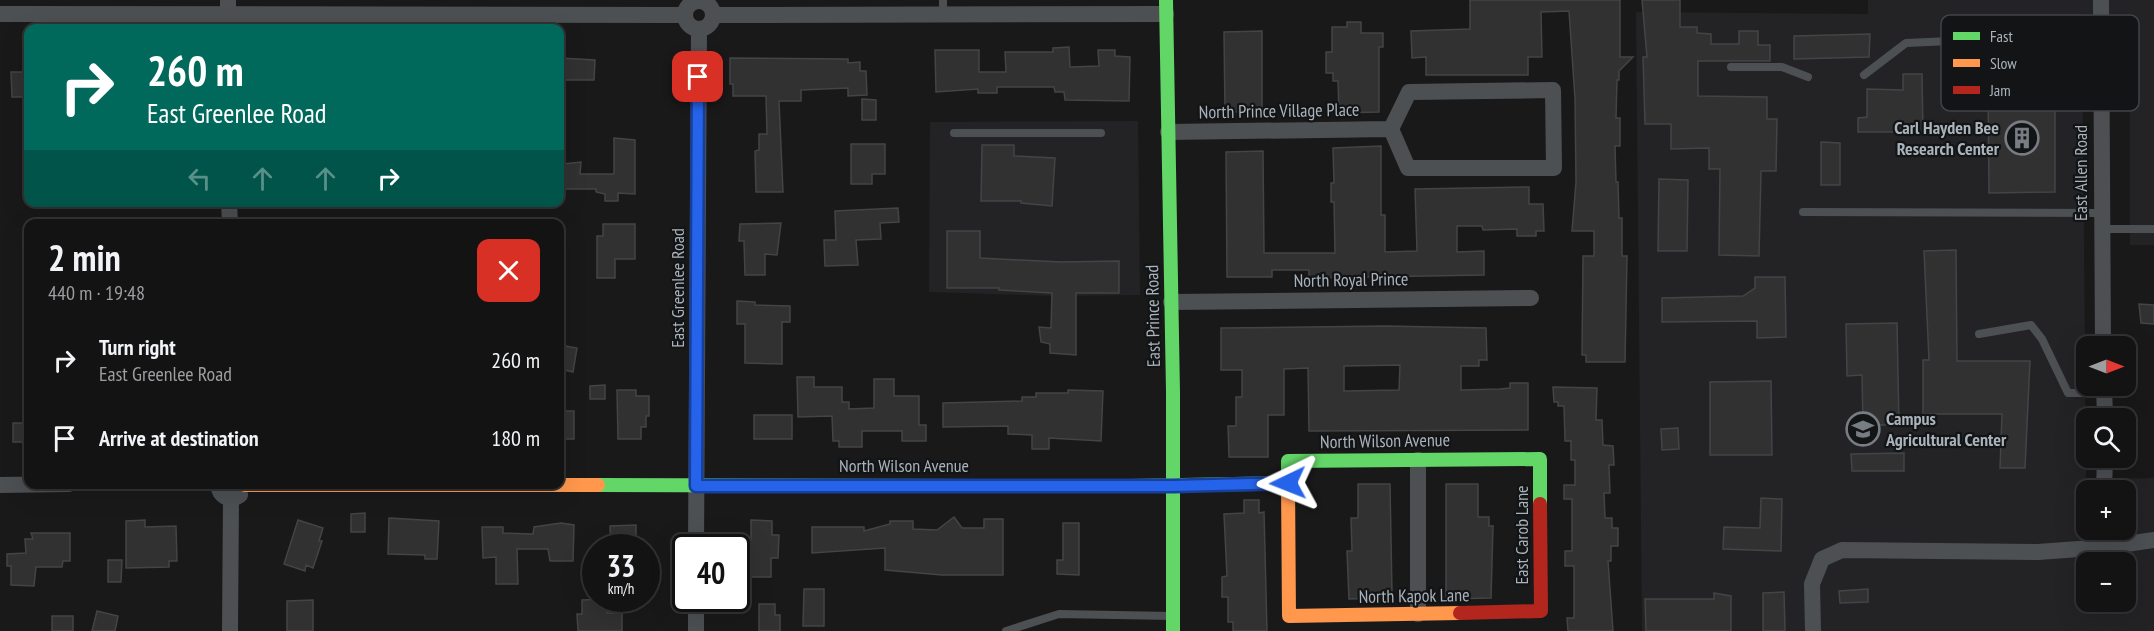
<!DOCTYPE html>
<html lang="en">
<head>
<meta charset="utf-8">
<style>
  :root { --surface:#131314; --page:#202022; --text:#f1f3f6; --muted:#9d9ea0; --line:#323234 }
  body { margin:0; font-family:"PT Sans Narrow",sans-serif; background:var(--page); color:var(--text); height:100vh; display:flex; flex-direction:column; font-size:22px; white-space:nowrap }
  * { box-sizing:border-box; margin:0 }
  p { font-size:20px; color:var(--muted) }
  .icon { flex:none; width:33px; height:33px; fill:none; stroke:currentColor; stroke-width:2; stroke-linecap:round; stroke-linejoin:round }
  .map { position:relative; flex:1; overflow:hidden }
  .panel { position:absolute; left:24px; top:219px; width:540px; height:270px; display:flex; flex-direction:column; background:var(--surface); border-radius:12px; box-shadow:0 6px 24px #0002,0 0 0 2px var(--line) }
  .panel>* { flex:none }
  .top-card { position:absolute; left:24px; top:24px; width:540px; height:183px; border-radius:12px; box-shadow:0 6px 24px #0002,0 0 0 2px var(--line); background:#00695c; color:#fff; overflow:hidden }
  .needle { width:39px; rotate:90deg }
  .tools { position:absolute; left:2076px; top:336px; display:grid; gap:12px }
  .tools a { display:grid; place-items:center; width:60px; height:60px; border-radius:12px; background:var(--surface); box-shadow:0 6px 24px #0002,0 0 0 2px var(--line); font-size:30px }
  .speed { position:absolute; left:582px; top:534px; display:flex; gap:12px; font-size:30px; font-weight:700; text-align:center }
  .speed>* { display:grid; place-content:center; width:78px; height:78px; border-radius:50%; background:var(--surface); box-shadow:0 6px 24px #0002,0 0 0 2px var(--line); line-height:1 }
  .speed small { font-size:15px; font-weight:400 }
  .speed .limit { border:3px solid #111; border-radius:9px; background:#fff; color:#111 }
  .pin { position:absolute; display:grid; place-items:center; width:51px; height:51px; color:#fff; margin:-26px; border-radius:12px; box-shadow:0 3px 9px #0006 }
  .me { position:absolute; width:66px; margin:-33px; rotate:268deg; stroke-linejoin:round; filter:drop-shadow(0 0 4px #0008) }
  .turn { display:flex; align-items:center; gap:21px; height:126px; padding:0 24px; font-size:27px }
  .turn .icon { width:78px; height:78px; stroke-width:2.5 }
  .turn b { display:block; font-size:42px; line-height:51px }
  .lanes { display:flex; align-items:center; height:57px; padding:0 24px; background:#0003; justify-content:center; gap:30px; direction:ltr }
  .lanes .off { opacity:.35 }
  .round { display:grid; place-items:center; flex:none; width:63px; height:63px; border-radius:12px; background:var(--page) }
  .headline { display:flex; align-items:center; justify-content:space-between; height:102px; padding:0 24px }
  h1 { font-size:36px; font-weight:700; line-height:45px }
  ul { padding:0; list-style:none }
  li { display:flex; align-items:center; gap:18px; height:78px; padding:0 24px }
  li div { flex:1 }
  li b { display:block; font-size:22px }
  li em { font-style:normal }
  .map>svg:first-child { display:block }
  .built { fill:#232326; fill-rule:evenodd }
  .building { fill:#313132; stroke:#424446; stroke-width:1.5; fill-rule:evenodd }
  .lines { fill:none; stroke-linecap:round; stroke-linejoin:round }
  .lane { stroke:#4d5053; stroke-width:8 }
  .street { stroke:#4d5053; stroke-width:16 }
  .fast { stroke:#63d668; stroke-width:14 }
  .slow { stroke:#ff974d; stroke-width:14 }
  .jam { stroke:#b3261e; stroke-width:14 }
  .route-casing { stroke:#184099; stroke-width:15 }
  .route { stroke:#2563eb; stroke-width:10 }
  .labels { text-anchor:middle; stroke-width:4.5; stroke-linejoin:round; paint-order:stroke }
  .street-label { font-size:18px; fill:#aab3bb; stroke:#131416 }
  .poi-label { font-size:18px; font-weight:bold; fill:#aab3bb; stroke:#131416; text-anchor:end }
  .key { fill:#131416; stroke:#404448; stroke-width:1.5 }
  .key-label { font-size:16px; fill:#aab3bb }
</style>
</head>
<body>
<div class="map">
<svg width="2154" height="631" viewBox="0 0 2154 631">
  <rect width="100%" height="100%" fill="#19191a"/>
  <path class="built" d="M1868,0h286v245h-24v-231h-48l4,465 68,-1v153h-512l-6,-619 232,2zM2086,490h40v40h-40zM2086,562h40v40h-40z
    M1138,121l2,174 -84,1 -127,-4 1,-170z"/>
  <path class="building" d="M1470,0h150v57h13l-14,14v9h-2l-1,38h4v28h-5l1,36h2l1,36h3v38h5l-2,106h-39v-7h-4l1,-99h11v-25h-22l4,-49 -1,-83 -6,-88 -28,1 1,45h-14v18h-102v-18l-14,1 -1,-27 59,-2z
    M1642,0h38v27h17v6l14,1v10h28v-13h19v14h12v16h-72v35l69,1v22h10l-1,52h-15l-2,85 -40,-1 1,-86h-11v-21l-38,1v-25h-26l-2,-67h4z
    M1347,22h14v11h22v14h-4v65l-40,1 -1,-32h-5v-8h-7v-21h6v-25h15z
    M1262,31v81h-37l-1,-80z
    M1870,34l-1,23 -75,2v-23z
    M1069,47l1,20 29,-1 -1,-16h17v6l15,1 -1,44 -64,-1 -1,-8h-9l-1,-5h-57v6h-19v-4l-42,3 -1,-42h44v22h27l-1,-20h48v-4z
    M560,58l35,2 -1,20h-34z
    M730,58l118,1v4l12,-1v9h6l1,24 -19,1v-8l-24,1 -23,1v11h-22l4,91h-27l-1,-41 4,-1v-16h8l-1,-38h-33v-12h-3z
    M11,72h17v25h-16z
    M1903,74h19l1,58h-65v-14l9,-1v-28l36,1z
    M1988,84h67v108l-66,1z
    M862,99l14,1v20h-14z
    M614,138l21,2v54l-17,-1v8h-13v-7l-9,-2v-3h-33v-25l18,-2 -1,12h34z
    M1821,142l19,1v42h-19z
    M851,144h34v30h-13v10h-21z
    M982,145h32v11l41,2 -3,48 -31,-3v-2h-40z
    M1381,146v69h4v37l32,-1 -2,-62 114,-2v17h14l1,27h-8v5h-19v-7l-34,1 -1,-4h-25v26l27,-1v24l-175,3v-8h-37v7h-45l-1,-125 37,-1 1,102h71l-1,-51h-3v-19h3l-1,-35z
    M1659,179l29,1 -1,71h-29z
    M898,208l1,14 -19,1 1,16 -25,1 2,25 -33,1 -1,-26h12l-1,-29z
    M781,223l-4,32 -12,-1v21h-20l-1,-34h-5l1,-17z
    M603,224h32v35h-20v19h-18v-42h6z
    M947,231h33v27l81,4 58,-1v32h-43v62l-26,-2v-9l-9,-2 -2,-15 12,1 1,-35 -53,-3v-2h-52z
    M1956,250l1,111h73l-5,107h-25l2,-54h-79v-54h6l-5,-109z
    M1755,277h30l1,60 -29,1v-17l-95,1v-24l81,-2 12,-8z
    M737,301l18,1v3l35,1v16h-8v42l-37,-1v-39h-8z
    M2139,304l15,1v19l-13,-1z
    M1897,323l2,102h-36l-1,-50 -15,1 -1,-52z
    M1385,326l101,2 1,32h-8v6h-18v24l39,-1 10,-1v-5h18v47l-219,1 -1,-63 -24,1v46h-16v42h-39l-1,-31h8v-29h6v-27h-21v-42zM1400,365l-1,25 -55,1v-25z
    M560,345l17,3 -4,24 -13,-3z
    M797,377h17v10h28v15h7v7l25,-1v-29h20v17h25v29h7v16h-24v-10h-40v16h-23v-6h-6l-1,-25 -34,1z
    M1771,381l1,74h-62v-73z
    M605,385v14h-15v-13z
    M1553,387l44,1 -1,32h6l1,25 10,1 1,19h-5l1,28h-6l1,25h7v10h6v18h-7v15h-3l5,70h-45l-1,-13h7v-52h-9v-15h7v-52h-8v-14h11v-25h-4v-19h-6l-1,-35h-6v-4h-4z
    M617,390h19v6h13v20h-3v11h-5v12h-23z
    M1068,390l35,1 -2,50 -52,-3v11h-17v-14l-24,-1v-8l-65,1v-24l79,-2v-4h14v-4h32z
    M560,411h14v28h-14z
    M754,415h38v24h-38z
    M13,423h15v19h-15z
    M1678,428l1,21 -17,1 -1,-21z
    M1904,453v18h-52l-1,-17z
    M1358,484h32l2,109h-5l1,5 -39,1 -2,-48h5l-1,-33h7z
    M1446,484h32v33h11v9h4l-2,72 -45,1z
    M1761,498l21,1 -1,52 -58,-2 1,-22 36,1z
    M1244,500h15v13l5,-1 3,119h-34v-9h-5v-25h-6v-20l5,-1 -3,-62 20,-1z
    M365,513v19h-14v-18z
    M954,517l8,11h22v-9h19v56h-61l-57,-5v-22l-73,5v-26h52v4l26,-7v-3h23v8l24,1z
    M389,518l50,3 -2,38h-12v-4l-37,-1z
    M145,520v7l31,-1 1,35h-8v6l-43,1v-47z
    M298,520l25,8 -4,13h3l-9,27 -7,-3 -1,6 -21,-7z
    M751,520l21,1v14h7l-1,23h-7v19h-20z
    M561,523l13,2 -1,36h-23l-2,-12h-31l1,35h-22v-27l-13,1 -1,-31h21v6l30,1 1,-7z
    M1063,523h16v52l-22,-1v-14h6z
    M636,525v23h-25l-1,-22z
    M31,533h39v28h-7l-1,6h-26l-2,19 -23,-1v-19h-4v-12l19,-1 -1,-14h8z
    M108,560h14l-1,22h-13z
    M804,589h20v37h-21z
    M1868,589v13l-28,1 -1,-12z
    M1784,592l1,39h-22v-38z
    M1714,593l17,3v35h-85l-1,-32h69z
    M607,599v14h15v18h-44l-1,-17h5v-14z
    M313,600v31h-26v-30z
    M759,604h16v11h5v16h-21z
    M97,611l21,5 -3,15h-23z
    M52,616h21v15h-21z"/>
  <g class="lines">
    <path class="lane" d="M943,0v15
      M374,15v13
      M1731,67h51l26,10
      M1864,75l42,-32 45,-2
      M954,133h147
      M1803,212l298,1
      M2101,229h53
      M1979,334l52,-9 11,14 26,54h36
      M1006,631l53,-17 113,2"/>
    <path class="street" d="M228,0v28
      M2101,0l2,346
      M685 15a14 14 0 1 1 28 0a14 14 0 1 1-28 0Z
      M0,14l685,1
      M713,15l453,-1
      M1553,90l1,78h-146l-17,-39 18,-37z
      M1168,132l223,-3
      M229,202l1,22
      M1171,302l360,-4
      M2104,386l1,32
      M1418,460v154
      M218,484c1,13 12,18 22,11
      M0,485l69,-1
      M2104,490l1,-32
      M2106,530v17l48,-7
      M696,548l3,-519
      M696,598v33
      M230,631l1,-132
      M1813,631l-1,-47 10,-25 20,-9 196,2 68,-5"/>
    <path class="fast" d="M1166,0l7,392v239
      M598,485l372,1
      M1131,486l157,-3v-22l252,-2v45"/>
    <path class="slow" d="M1288,483l1,133 171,-3
      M245,485h353"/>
    <path class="jam" d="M970,486h161
      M1460,613l81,-2 -1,-107"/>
  </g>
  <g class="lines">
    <g class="route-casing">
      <path id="route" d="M698,77l-2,409h477l115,-3"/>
    </g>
    <use href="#route" class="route"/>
  </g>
  <defs>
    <g id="building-ring" transform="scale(1.725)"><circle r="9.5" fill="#131416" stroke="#777d83" stroke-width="1.5"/><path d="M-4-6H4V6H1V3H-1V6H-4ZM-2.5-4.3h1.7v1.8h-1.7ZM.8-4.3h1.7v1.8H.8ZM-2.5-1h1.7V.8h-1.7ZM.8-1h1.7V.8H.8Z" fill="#777d83"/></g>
    <g id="university-ring" transform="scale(1.725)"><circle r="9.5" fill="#131416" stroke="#777d83" stroke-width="1.5"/><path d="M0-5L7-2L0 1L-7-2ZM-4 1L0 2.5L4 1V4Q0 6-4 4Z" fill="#777d83"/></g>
  </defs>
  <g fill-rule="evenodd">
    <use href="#building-ring" x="2022" y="138"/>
    <use href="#university-ring" x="1863" y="429"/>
  </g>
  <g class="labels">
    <g class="street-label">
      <text transform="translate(1279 111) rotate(-1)" y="6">North Prince Village Place</text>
      <text transform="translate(2081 173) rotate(-90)" y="6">East Allen Road</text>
      <text transform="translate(1351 280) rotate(-1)" y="6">North Royal Prince</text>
      <text transform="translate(678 288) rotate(-90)" y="6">East Greenlee Road</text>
      <text transform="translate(1153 316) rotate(-91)" y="6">East Prince Road</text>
      <text transform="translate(1385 441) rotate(-1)" y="6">North Wilson Avenue</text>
      <text x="904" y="472">North Wilson Avenue</text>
      <text transform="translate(1522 535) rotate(-90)" y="6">East Carob Lane</text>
      <text transform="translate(1414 596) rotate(-1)" y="6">North Kapok Lane</text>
    </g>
    <g class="poi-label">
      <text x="1999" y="134">Carl Hayden Bee<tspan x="1999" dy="21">Research Center</tspan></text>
      <text x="1886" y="425" text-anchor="start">Campus<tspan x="1886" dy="21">Agricultural Center</tspan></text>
    </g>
  </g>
  <rect x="1941" y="15" width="198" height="96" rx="9" class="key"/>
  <rect x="1953" y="32" width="27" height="8" fill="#63d668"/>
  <rect x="1953" y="59" width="27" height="8" fill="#ff974d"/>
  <rect x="1953" y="86" width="27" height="8" fill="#b3261e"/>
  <g class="key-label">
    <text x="1990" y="42">Fast</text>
    <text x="1990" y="69">Slow</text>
    <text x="1990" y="96">Jam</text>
  </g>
</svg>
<div class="tools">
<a><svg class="needle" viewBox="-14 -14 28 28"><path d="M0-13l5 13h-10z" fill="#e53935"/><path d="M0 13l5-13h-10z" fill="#9d9ea0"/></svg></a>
<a><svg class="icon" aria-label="search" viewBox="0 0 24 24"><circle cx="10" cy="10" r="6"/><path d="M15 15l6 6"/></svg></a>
<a>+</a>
<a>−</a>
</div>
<div class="speed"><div>33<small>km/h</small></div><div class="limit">40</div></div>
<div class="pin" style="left:698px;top:77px;background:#d93025"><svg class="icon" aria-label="arrive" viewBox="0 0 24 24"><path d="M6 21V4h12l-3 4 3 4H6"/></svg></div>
<svg class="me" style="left:1288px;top:483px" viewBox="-20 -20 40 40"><path d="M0-17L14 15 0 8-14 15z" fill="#2563eb" stroke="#fff" stroke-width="4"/></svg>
<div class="top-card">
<div class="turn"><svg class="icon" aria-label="right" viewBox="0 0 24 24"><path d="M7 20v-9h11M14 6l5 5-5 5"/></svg><div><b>260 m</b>East Greenlee Road</div></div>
<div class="lanes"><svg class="icon off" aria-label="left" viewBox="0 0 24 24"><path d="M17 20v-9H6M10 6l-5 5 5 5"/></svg><svg class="icon off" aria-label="ahead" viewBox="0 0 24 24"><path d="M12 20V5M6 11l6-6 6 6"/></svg><svg class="icon off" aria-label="ahead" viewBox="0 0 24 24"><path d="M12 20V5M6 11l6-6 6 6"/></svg><svg class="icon" aria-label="right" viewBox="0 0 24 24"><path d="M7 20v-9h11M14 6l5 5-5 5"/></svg></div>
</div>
<section class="panel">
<div class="headline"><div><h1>2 min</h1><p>440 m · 19:48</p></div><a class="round" style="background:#d93025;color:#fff"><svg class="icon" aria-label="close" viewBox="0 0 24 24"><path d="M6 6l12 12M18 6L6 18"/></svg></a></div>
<ul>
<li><svg class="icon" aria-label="right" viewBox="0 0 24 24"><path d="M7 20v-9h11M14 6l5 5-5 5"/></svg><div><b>Turn right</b><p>East Greenlee Road</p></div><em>260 m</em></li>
<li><svg class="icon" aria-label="arrive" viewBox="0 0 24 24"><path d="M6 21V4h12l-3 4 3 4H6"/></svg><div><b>Arrive at destination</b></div><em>180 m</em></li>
</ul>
</section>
</div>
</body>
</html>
